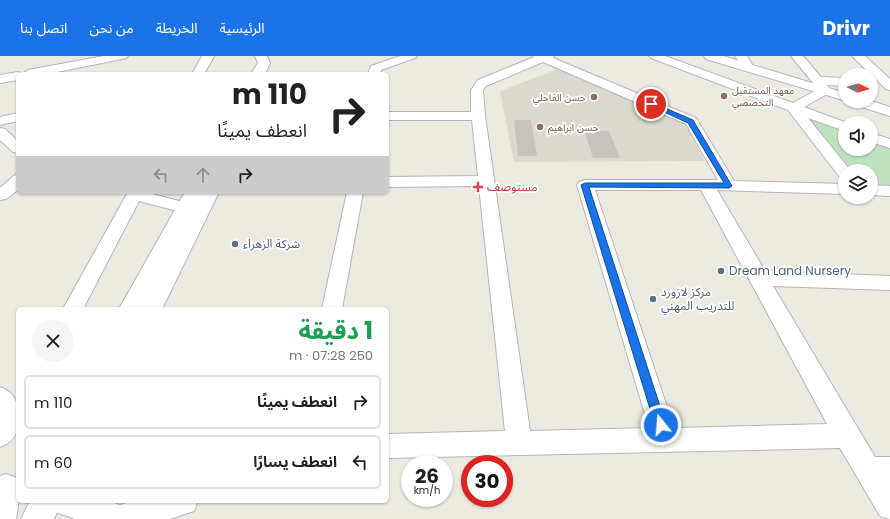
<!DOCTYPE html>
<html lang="ar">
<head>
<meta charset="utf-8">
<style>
  :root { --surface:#fff; --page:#f6f6f6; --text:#222; --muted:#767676; --line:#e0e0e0; --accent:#1a73e8 }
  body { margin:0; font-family:Poppins,"Noto Sans Arabic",sans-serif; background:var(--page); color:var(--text); direction:rtl; height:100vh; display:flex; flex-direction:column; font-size:15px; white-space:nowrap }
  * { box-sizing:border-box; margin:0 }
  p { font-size:13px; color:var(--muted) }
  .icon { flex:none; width:22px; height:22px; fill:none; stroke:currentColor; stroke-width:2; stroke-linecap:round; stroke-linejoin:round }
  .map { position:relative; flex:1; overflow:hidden; direction:ltr }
  .sheet { position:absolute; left:16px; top:251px; width:373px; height:196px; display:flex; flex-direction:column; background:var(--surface); border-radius:6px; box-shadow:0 1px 3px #0004; direction:rtl }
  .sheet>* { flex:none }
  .hud { position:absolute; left:16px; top:16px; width:373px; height:122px; border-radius:6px; box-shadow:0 1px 3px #0004; direction:rtl; background:#fff; color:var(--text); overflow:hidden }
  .needle { width:26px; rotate:95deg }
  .buttons { position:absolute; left:838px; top:12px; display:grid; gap:8px }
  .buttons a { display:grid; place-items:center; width:40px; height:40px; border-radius:50%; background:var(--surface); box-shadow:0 1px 3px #0004; font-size:20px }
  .speed { position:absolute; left:401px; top:399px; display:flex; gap:8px; font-size:20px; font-weight:700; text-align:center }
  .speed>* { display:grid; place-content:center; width:52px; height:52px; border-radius:50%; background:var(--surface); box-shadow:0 1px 3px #0004; line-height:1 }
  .speed small { font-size:10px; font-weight:400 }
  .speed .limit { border:6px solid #d22; background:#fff; color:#111 }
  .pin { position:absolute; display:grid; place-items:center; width:34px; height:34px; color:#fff; margin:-17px; border:2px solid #fff; border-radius:50%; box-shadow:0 1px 4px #0007 }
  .me { position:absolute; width:44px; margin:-22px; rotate:343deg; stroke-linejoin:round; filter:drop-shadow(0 0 3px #0008) }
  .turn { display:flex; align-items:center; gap:14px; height:84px; padding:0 16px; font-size:18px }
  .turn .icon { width:52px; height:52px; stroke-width:2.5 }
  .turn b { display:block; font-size:28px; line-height:34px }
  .lanes { display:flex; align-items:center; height:38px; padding:0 16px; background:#0003; justify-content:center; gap:20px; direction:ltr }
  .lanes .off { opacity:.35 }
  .round { display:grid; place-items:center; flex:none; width:42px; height:42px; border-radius:21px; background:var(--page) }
  .head { display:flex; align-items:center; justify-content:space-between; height:68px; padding:0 16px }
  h1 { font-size:24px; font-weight:700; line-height:30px; color:#1e9e55 }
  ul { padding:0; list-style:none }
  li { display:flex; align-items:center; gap:12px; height:54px; margin:0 8px 6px; padding:0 8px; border:2px solid var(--line); border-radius:6px }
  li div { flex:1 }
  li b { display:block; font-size:15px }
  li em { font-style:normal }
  header { display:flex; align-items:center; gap:24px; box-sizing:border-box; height:56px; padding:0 20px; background:var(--accent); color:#fff }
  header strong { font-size:19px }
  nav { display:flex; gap:22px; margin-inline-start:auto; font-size:14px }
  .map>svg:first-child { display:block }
  .education { fill:#dbd8cf }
  .green { fill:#bee2be }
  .building { fill:#c6c4be }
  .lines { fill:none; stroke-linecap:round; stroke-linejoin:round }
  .street-casing { stroke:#b3b6bb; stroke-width:2 }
  .secondary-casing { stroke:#b4b7bd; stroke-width:2 }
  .street { fill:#fff; fill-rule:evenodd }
  .secondary { fill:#fff; fill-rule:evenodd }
  .route { fill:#1a73e8; stroke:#114b97 }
  .education-dot { fill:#8d6e63; stroke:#fff; stroke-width:1.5 }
  .health-dot { fill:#e0444e; stroke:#fff; stroke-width:1.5 }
  .service-dot { fill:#5c6f8a; stroke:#fff; stroke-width:1.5 }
  .labels { text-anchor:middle; stroke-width:3.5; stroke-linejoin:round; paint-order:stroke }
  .far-education-label { font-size:10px; fill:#785e54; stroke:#fff; text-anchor:start }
  .health-label { font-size:12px; fill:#be3a42; stroke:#fff; text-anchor:start }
  .service-label { font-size:12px; fill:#4e5e75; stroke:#fff; text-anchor:start }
</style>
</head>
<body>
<header>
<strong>Drivr</strong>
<nav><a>الرئيسية</a><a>الخريطة</a><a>من نحن</a><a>اتصل بنا</a></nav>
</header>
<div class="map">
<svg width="890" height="463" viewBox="0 0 890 463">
  <rect width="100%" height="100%" fill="#ece9e0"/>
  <path class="education" d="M560,12l125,55 20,38 -191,1 -14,-71z"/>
  <path class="green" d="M808,63l37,13v17h26v-7l19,7v37l-19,-1v-14h-20z"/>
  <path class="building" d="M514,64h17l6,36h-19z
    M584,74l25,1 11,27h-27z"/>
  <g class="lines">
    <g class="street-casing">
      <path id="street" d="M104,0h24l-2,2 -4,1 -75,15h-29v6l-18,3v-8l18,-3 4,2 6,-4z
        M202,0h12l-10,18h-12z
        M400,0h17l-2,2 -34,12 -1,4h-12l3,-8z
        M533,0h21l-1,2 143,60 38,63 111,3v10l-128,-4 48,81 125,5v14l-117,-4 102,171h15v62l-10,-3 -40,-68 -453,10v-24l118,-3 -26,-245 -92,1v-10l91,-1 -6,-56h-85v-8h84v-22l7,-10 56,-23zM543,6l143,62 32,56h-133l-6,2 -2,3 72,243 -119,3 -45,-315 -2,-26 3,-4zM595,134h106l126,234 -153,4z
        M649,0h16l128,47 25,-14 -27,-33h12l18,21 24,1v8l-18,-1 4,5 -2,3 -25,14 43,16h-2v8l-37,-13 43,53h-6v7l-6,-2 -51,-66 -137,-52z
        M735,0h12l6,10 -2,2h-8z
        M852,0h13l25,23v11l-4,-1z
        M18,57v8l-18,4v-8z
        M0,72l5,1 13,12v12l-5,-1 -13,-12z
        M871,77l19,6v9l-19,-6z
        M18,118v16l-12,9 -6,1v-12c7,-5 11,-12 18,-14z
        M871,129l19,1v10l-19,-1z
        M128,136h16l47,12 3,4 -3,4 -6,1 -46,-12 -56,108h-20z
        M347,136h16l-21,117h-20z
        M0,331c19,7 18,21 18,38l-18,10z
        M49,445h59l12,4 13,-4h65l-4,10 -24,8h-95l-22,-8z"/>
    </g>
    <g class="secondary-casing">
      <path id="secondary" d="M255,0h12l3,7 -5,11h-14l7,-11z
        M704,0h19l122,37 1,8 -140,-42z
        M850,45h21l19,6v9l-38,-12z
        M185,136h34l-57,117h-43z
        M18,346c0,20 4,37 -18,45v-38l1,-2z
        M6,418l11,4c4,11 1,30 -1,41h-16v-43z
        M30,445h32l-8,18h-33z"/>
    </g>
    <use href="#street" class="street"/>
    <use href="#secondary" class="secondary"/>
  </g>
  <path class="route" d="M651,46l42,18 39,66 -3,2 -140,-1 77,238 -1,4 -4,1 -4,-1 -2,-4 -74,-240 4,-2h139l-36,-60 -39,-18v-2z"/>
  <g class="education-dot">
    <circle cx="724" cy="40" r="4"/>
    <circle cx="594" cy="41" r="4"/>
    <circle cx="540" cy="71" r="4"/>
  </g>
  <path class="health-dot" d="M476 125h4v4h4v4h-4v4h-4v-4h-4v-4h4z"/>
  <g class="service-dot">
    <circle cx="235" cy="188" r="4"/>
    <circle cx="721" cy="215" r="4"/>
    <circle cx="653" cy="243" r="4"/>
  </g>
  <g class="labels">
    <g class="far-education-label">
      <text x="732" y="38">معهد المستقبل<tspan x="732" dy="12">التخصصي</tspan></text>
      <text x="586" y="45" text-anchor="end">حسن الفاحلي</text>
      <text x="548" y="75">حسن ابراهيم</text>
    </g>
    <g class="health-label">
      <text x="487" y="135">مستوصف</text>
    </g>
    <g class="service-label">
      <text x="243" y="192">شركة الزهراء</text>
      <text x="729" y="219">Dream Land Nursery</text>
      <text x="661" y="240">مركز لازورد<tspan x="661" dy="14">للتدريب المهني</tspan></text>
    </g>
  </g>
</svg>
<div class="buttons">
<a><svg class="needle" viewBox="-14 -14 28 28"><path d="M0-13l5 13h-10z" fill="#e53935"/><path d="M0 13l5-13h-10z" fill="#767676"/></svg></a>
<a><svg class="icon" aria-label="sound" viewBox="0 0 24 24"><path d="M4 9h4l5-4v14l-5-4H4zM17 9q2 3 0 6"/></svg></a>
<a><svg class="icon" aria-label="layers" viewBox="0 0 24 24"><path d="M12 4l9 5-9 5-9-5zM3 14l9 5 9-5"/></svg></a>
</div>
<div class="speed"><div>26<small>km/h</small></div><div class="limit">30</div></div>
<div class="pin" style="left:651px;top:48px;background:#d93025"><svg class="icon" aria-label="arrive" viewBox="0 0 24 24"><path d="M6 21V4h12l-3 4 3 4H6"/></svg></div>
<svg class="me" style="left:661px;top:369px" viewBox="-20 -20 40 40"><circle r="17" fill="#1a73e8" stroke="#fff" stroke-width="3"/><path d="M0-11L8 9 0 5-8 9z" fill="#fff"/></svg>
<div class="hud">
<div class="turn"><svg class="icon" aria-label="right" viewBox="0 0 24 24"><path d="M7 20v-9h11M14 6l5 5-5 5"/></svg><div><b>110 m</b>انعطف يمينًا</div></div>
<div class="lanes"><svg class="icon off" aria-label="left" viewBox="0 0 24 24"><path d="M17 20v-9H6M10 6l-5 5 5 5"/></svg><svg class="icon off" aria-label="ahead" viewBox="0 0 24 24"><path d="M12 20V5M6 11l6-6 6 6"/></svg><svg class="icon" aria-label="right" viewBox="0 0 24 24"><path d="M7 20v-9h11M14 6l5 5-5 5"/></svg></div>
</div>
<section class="sheet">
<div class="head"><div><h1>1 دقيقة</h1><p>250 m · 07:28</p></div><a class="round"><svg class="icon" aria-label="close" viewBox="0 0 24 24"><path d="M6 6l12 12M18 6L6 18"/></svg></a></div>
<ul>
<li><svg class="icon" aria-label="right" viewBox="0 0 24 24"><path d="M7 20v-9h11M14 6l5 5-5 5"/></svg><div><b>انعطف يمينًا</b></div><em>110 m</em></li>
<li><svg class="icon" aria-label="left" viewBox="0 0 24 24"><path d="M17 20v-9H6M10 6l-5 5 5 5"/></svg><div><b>انعطف يسارًا</b></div><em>60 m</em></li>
</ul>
</section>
</div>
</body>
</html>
